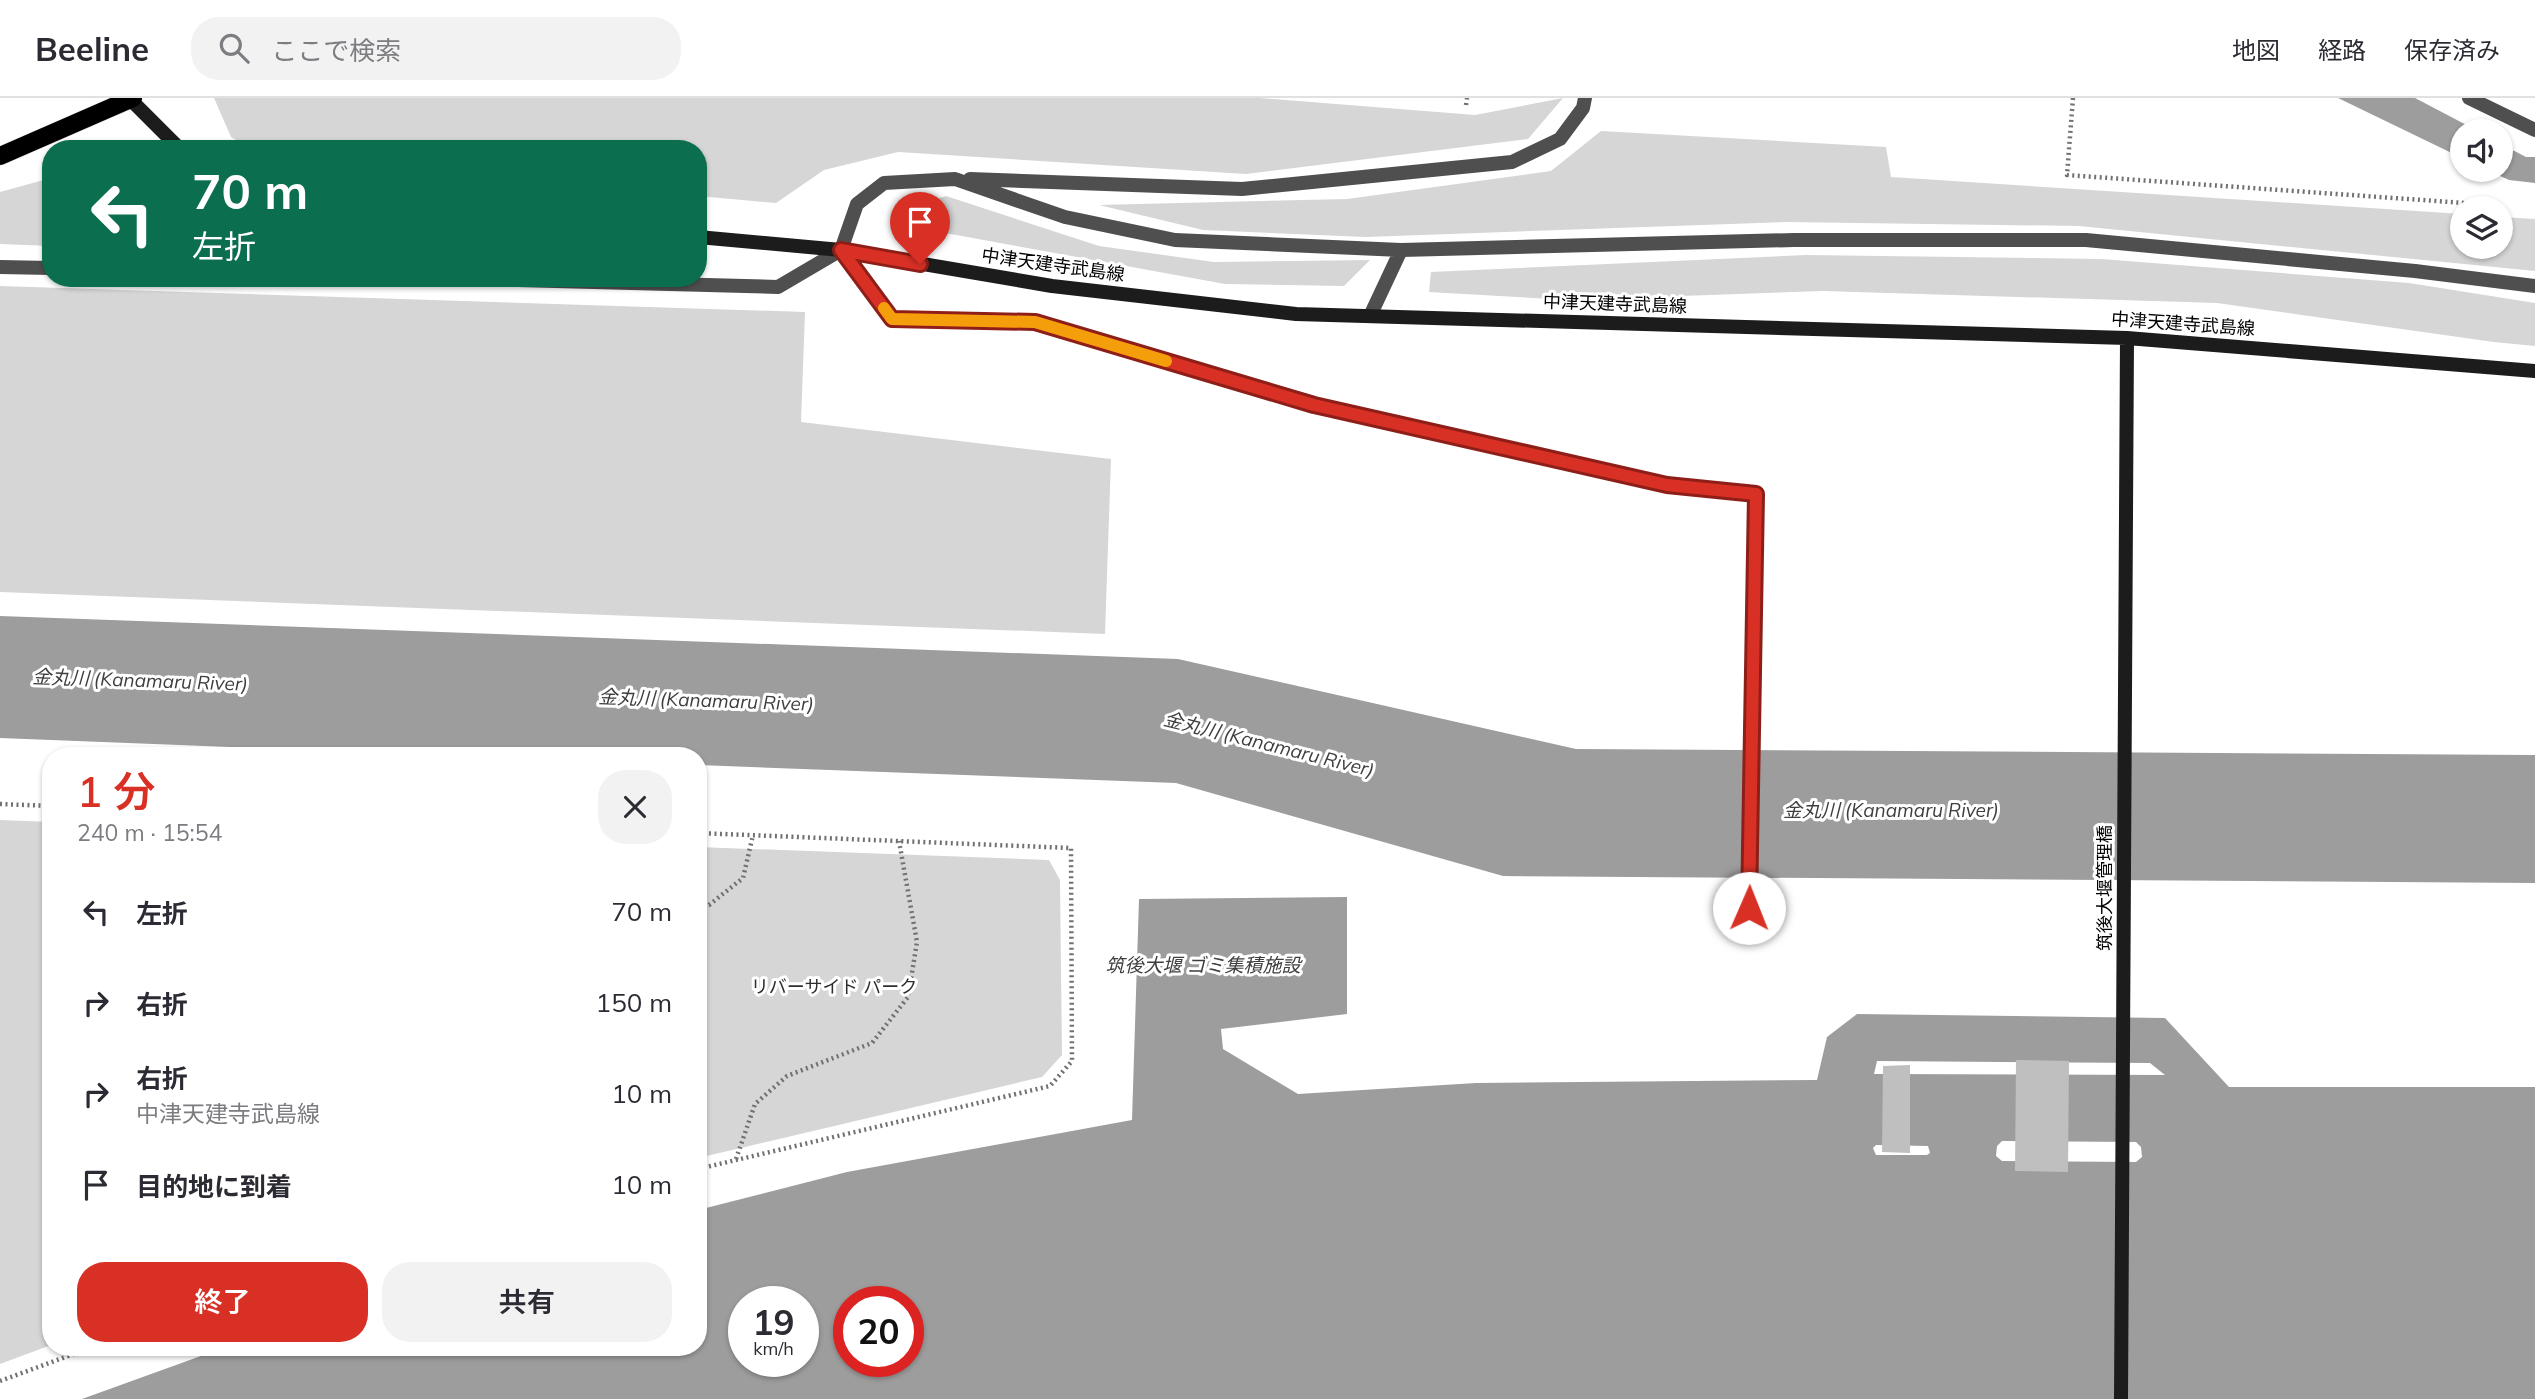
<!DOCTYPE html>
<html lang="ja">
<head>
<meta charset="utf-8">
<style>
  :root { --surface:#fff; --page:#f2f2f3; --text:#2b2b33; --muted:#7c7c81; --line:#e1e1e2; --accent:#d93025 }
  body { margin:0; font-family:Mulish,"Noto Sans JP",sans-serif; background:var(--page); color:var(--text); height:100vh; display:flex; flex-direction:column; font-size:26px; white-space:nowrap }
  * { box-sizing:border-box; margin:0 }
  p { font-size:23px; color:var(--muted) }
  .icon { flex:none; width:38px; height:38px; fill:none; stroke:currentColor; stroke-width:2; stroke-linecap:round; stroke-linejoin:round }
  .map { position:relative; flex:1; overflow:hidden }
  .drawer { position:absolute; left:42px; top:649px; width:665px; height:609px; display:flex; flex-direction:column; background:var(--surface); border-radius:28px; box-shadow:0 2px 5px #0004 }
  .drawer>* { flex:none }
  .banner { position:absolute; left:42px; top:42px; width:665px; height:147px; border-radius:28px; box-shadow:0 2px 5px #0004; background:#0b6e4f; color:#fff; overflow:hidden }
  .controls { position:absolute; left:2450px; top:21px; display:grid; gap:14px }
  .controls a { display:grid; place-items:center; width:63px; height:63px; border-radius:50%; background:var(--surface); box-shadow:0 2px 5px #0004; font-size:35px }
  .speed { position:absolute; left:728px; top:1188px; display:flex; gap:14px; font-size:35px; font-weight:700; text-align:center }
  .speed>* { display:grid; place-content:center; width:91px; height:91px; border-radius:50%; background:var(--surface); box-shadow:0 2px 5px #0004; line-height:1 }
  .speed small { font-size:18px; font-weight:400 }
  .speed .limit { border:10px solid #d22; background:#fff; color:#111 }
  .pin { position:absolute; display:grid; place-items:center; width:60px; height:60px; color:#fff; margin:-72px -30px; border-radius:50% 50% 50% 0; rotate:-45deg; box-shadow:0 0 7px #0007 }
  .pin .icon { rotate:45deg }
  .me { position:absolute; width:77px; margin:-38px; rotate:1deg; stroke-linejoin:round; filter:drop-shadow(0 0 5px #0008) }
  .turn { display:flex; align-items:center; gap:24px; height:147px; padding:0 35px; font-size:32px }
  .turn .icon { width:91px; height:91px; stroke-width:2.5 }
  .turn b { display:block; font-size:49px; line-height:60px }
  .round { display:grid; place-items:center; flex:none; width:74px; height:74px; border-radius:28px; background:var(--page) }
  .head { display:flex; align-items:center; justify-content:space-between; height:119px; padding:0 35px }
  h1 { font-size:42px; font-weight:600; line-height:52px; color:var(--accent) }
  .cta { display:flex; gap:14px; margin-top:auto; padding:14px 35px }
  .cta a { flex:1; height:80px; border-radius:28px; background:var(--accent); color:#fff; font-size:28px; font-weight:600; line-height:80px; text-align:center }
  .cta a+a { background:var(--page); color:var(--text) }
  ul { padding:0; list-style:none }
  li { display:flex; align-items:center; gap:21px; height:91px; padding:0 35px }
  li div { flex:1 }
  li b { display:block; font-size:26px }
  li em { font-style:normal }
  header { display:flex; align-items:center; gap:42px; box-sizing:border-box; height:98px; padding:0 35px; background:var(--surface); border-bottom:2px solid var(--line) }
  header strong { font-size:33px }
  nav { display:flex; gap:38px; margin-inline-start:auto; font-size:24px }
  .search { width:490px; height:63px; background:var(--page); display:flex; align-items:center; gap:18px; box-sizing:border-box; padding:0 24px; border-radius:28px; color:var(--muted); font-size:26px }
  .map>svg:first-child { display:block }
  .green { fill:#d6d6d6 }
  .water { fill:#9d9d9d; fill-rule:evenodd }
  .building { fill:#bfbfbf }
  .lines { fill:none; stroke-linecap:round; stroke-linejoin:round }
  .primary-casing { stroke:#dbdbdb; stroke-width:19 }
  .path { stroke:#717171; stroke-width:4.5; stroke-dasharray:2 3.5; stroke-linecap:butt }
  .lane { stroke:#4f4f4f; stroke-width:14 }
  .street { stroke:#4f4f4f; stroke-width:14 }
  .secondary { stroke:#1c1c1c; stroke-width:14 }
  .primary { stroke:#000; stroke-width:18 }
  .route-casing { stroke:#8d1f18; stroke-width:18 }
  .route { stroke:#d93025; stroke-width:12 }
  .slow { stroke:#f59e0b; stroke-width:12 }
  .labels { text-anchor:middle; stroke-width:6; stroke-linejoin:round; paint-order:stroke }
  .street-label { font-size:18px; fill:#000; stroke:#fff }
  .park-label { font-size:18px; fill:#2d2d2d; stroke:#fff }
  .water-label { font-size:19px; font-style:italic; fill:#3e3e3e; stroke:#fff }
</style>
</head>
<body>
<header>
<strong>Beeline</strong>
<div class="search"><svg class="icon" aria-label="search" viewBox="0 0 24 24"><circle cx="10" cy="10" r="6"/><path d="M15 15l6 6"/></svg>ここで検索</div>
<nav><a>地図</a><a>経路</a><a>保存済み</a></nav>
</header>
<div class="map">
<svg width="2535" height="1301" viewBox="0 0 2535 1301">
  <rect width="100%" height="100%" fill="#fff"/>
  <path class="green" d="M214,0h1046l215,17 88,-17 -35,41 -282,35 -348,-22 -74,18 -48,33 -78,-7v-47h-447l-20,-12z
    M1601,33l285,16 5,30 571,37v33h39v-30l34,2v52l-456,-45 -292,-4 -421,15 -163,-7 -104,-25 248,-6 204,-28z
    M51,80v68l-51,-2v-52z
    M946,98l153,50 115,16 156,-2 -26,26 -119,-2 -318,-58 -4,-17z
    M1806,157l295,4 308,24 126,20v43l-41,-4 -277,-39 -394,-12 -255,9 -139,-8 2,-20z
    M0,188l805,26 -4,110 310,37 -6,175 -1105,-42z
    M0,722l51,2v523l-51,19z
    M698,749l351,13 11,20 2,175 -20,22 -344,81z"/>
  <path class="water" d="M2338,0h77l63,33h-16v27z
    M2501,46l25,13h9v26l-26,-3 -22,-10h14z
    M0,518l1178,43 398,90 959,6v128l-1032,-7 -327,-93 -478,-18v-9h-238l-460,-18z
    M1347,799v117l-126,15 2,20 75,45 178,-11 341,-3 10,-43 30,-23 308,4 64,69h306v312h-2453l141,-51h475v-138l149,-38 285,-52 7,-221zM1877,963l273,2 15,12 -291,-1zM2002,1043l134,1 5,5 1,10 -6,5 -134,-1 -6,-5 1,-10zM1876,1047l52,1 2,7 -3,2h-51l-3,-7zM744,1204h59v60h-59zM849,1204h59v60h-59z"/>
  <path class="building" d="M2016,962l53,1 -1,111 -53,-1z
    M1910,967v88l-28,-1 1,-86z"/>
  <g class="lines">
    <g class="primary-casing">
      <path id="primary" d="M0,58l133,-58"/>
    </g>
    <path class="path" d="M2073,0l-6,77 426,30
      M1466,7l1,-7
      M0,706l51,2
      M698,735l373,15 1,213 -22,25 -352,83
      M698,809l11,-2 34,-27 10,-43
      M736,1061l19,-55 32,-28 85,-33 36,-46 9,-55 -18,-101
      M0,1283l90,-33"/>
    <path class="lane" d="M970,81l272,10 270,-27 48,-23 23,-31 2,-10
      M841,152l51,69 143,3 279,83 353,80 89,9 -7,414
      M0,169l51,1
      M445,180l333,9 63,-37 16,-46 27,-21 71,-4 110,38 110,23 226,10 -31,66"/>
    <path class="street" d="M2469,0l66,32
      M1401,152l393,-10h292l329,31 120,15"/>
    <path class="secondary" d="M131,2l49,49
      M698,139l143,13 211,36 244,28 831,24 408,33
      M2121,1301l6,-1061"/>
    <use href="#primary" class="primary"/>
  </g>
  <g class="lines">
    <g class="route-casing">
      <path id="route" d="M920,166l-79,-14 51,69 143,3 279,83 353,80 89,9 -7,414"/>
    </g>
    <use href="#route" class="route"/>
    <path class="slow" d="M884,210l8,11 143,3 131,39"/>
  </g>
  <g class="labels">
    <g class="street-label">
      <text transform="translate(1053 167) rotate(8)" y="6">中津天建寺武島線</text>
      <text transform="translate(1615 206) rotate(2)" y="6">中津天建寺武島線</text>
      <text transform="translate(2183 226) rotate(4)" y="6">中津天建寺武島線</text>
      <text transform="translate(2105 790) rotate(-90)" y="6">筑後大堰管理橋</text>
    </g>
    <g class="park-label">
      <text x="834" y="895">リバーサイド パーク</text>
    </g>
    <g class="water-label">
      <text transform="translate(140 582) rotate(2)" y="7">金丸川 (Kanamaru River)</text>
      <text transform="translate(706 602) rotate(2)" y="7">金丸川 (Kanamaru River)</text>
      <text transform="translate(1269 646) rotate(14)" y="7">金丸川 (Kanamaru River)</text>
      <text x="1891" y="719">金丸川 (Kanamaru River)</text>
      <text x="1203" y="874">筑後大堰 ゴミ集積施設</text>
    </g>
  </g>
</svg>
<div class="controls">
<a><svg class="icon" aria-label="sound" viewBox="0 0 24 24"><path d="M4 9h4l5-4v14l-5-4H4zM17 9q2 3 0 6"/></svg></a>
<a><svg class="icon" aria-label="layers" viewBox="0 0 24 24"><path d="M12 4l9 5-9 5-9-5zM3 14l9 5 9-5"/></svg></a>
</div>
<div class="speed"><div>19<small>km/h</small></div><div class="limit">20</div></div>
<div class="pin" style="left:920px;top:166px;background:#d93025"><svg class="icon" aria-label="arrive" viewBox="0 0 24 24"><path d="M6 21V4h12l-3 4 3 4H6"/></svg></div>
<svg class="me" style="left:1749px;top:810px" viewBox="-20 -20 40 40"><circle r="19" fill="#fff"/><path d="M0-13L10 11 0 6-10 11z" fill="#d93025"/></svg>
<div class="banner">
<div class="turn"><svg class="icon" aria-label="left" viewBox="0 0 24 24"><path d="M17 20v-9H6M10 6l-5 5 5 5"/></svg><div><b>70 m</b>左折</div></div>
</div>
<section class="drawer">
<div class="head"><div><h1>1 分</h1><p>240 m · 15:54</p></div><a class="round"><svg class="icon" aria-label="close" viewBox="0 0 24 24"><path d="M6 6l12 12M18 6L6 18"/></svg></a></div>
<ul>
<li><svg class="icon" aria-label="left" viewBox="0 0 24 24"><path d="M17 20v-9H6M10 6l-5 5 5 5"/></svg><div><b>左折</b></div><em>70 m</em></li>
<li><svg class="icon" aria-label="right" viewBox="0 0 24 24"><path d="M7 20v-9h11M14 6l5 5-5 5"/></svg><div><b>右折</b></div><em>150 m</em></li>
<li><svg class="icon" aria-label="right" viewBox="0 0 24 24"><path d="M7 20v-9h11M14 6l5 5-5 5"/></svg><div><b>右折</b><p>中津天建寺武島線</p></div><em>10 m</em></li>
<li><svg class="icon" aria-label="arrive" viewBox="0 0 24 24"><path d="M6 21V4h12l-3 4 3 4H6"/></svg><div><b>目的地に到着</b></div><em>10 m</em></li>
</ul>
<div class="cta"><a>終了</a><a>共有</a></div>
</section>
</div>
</body>
</html>
